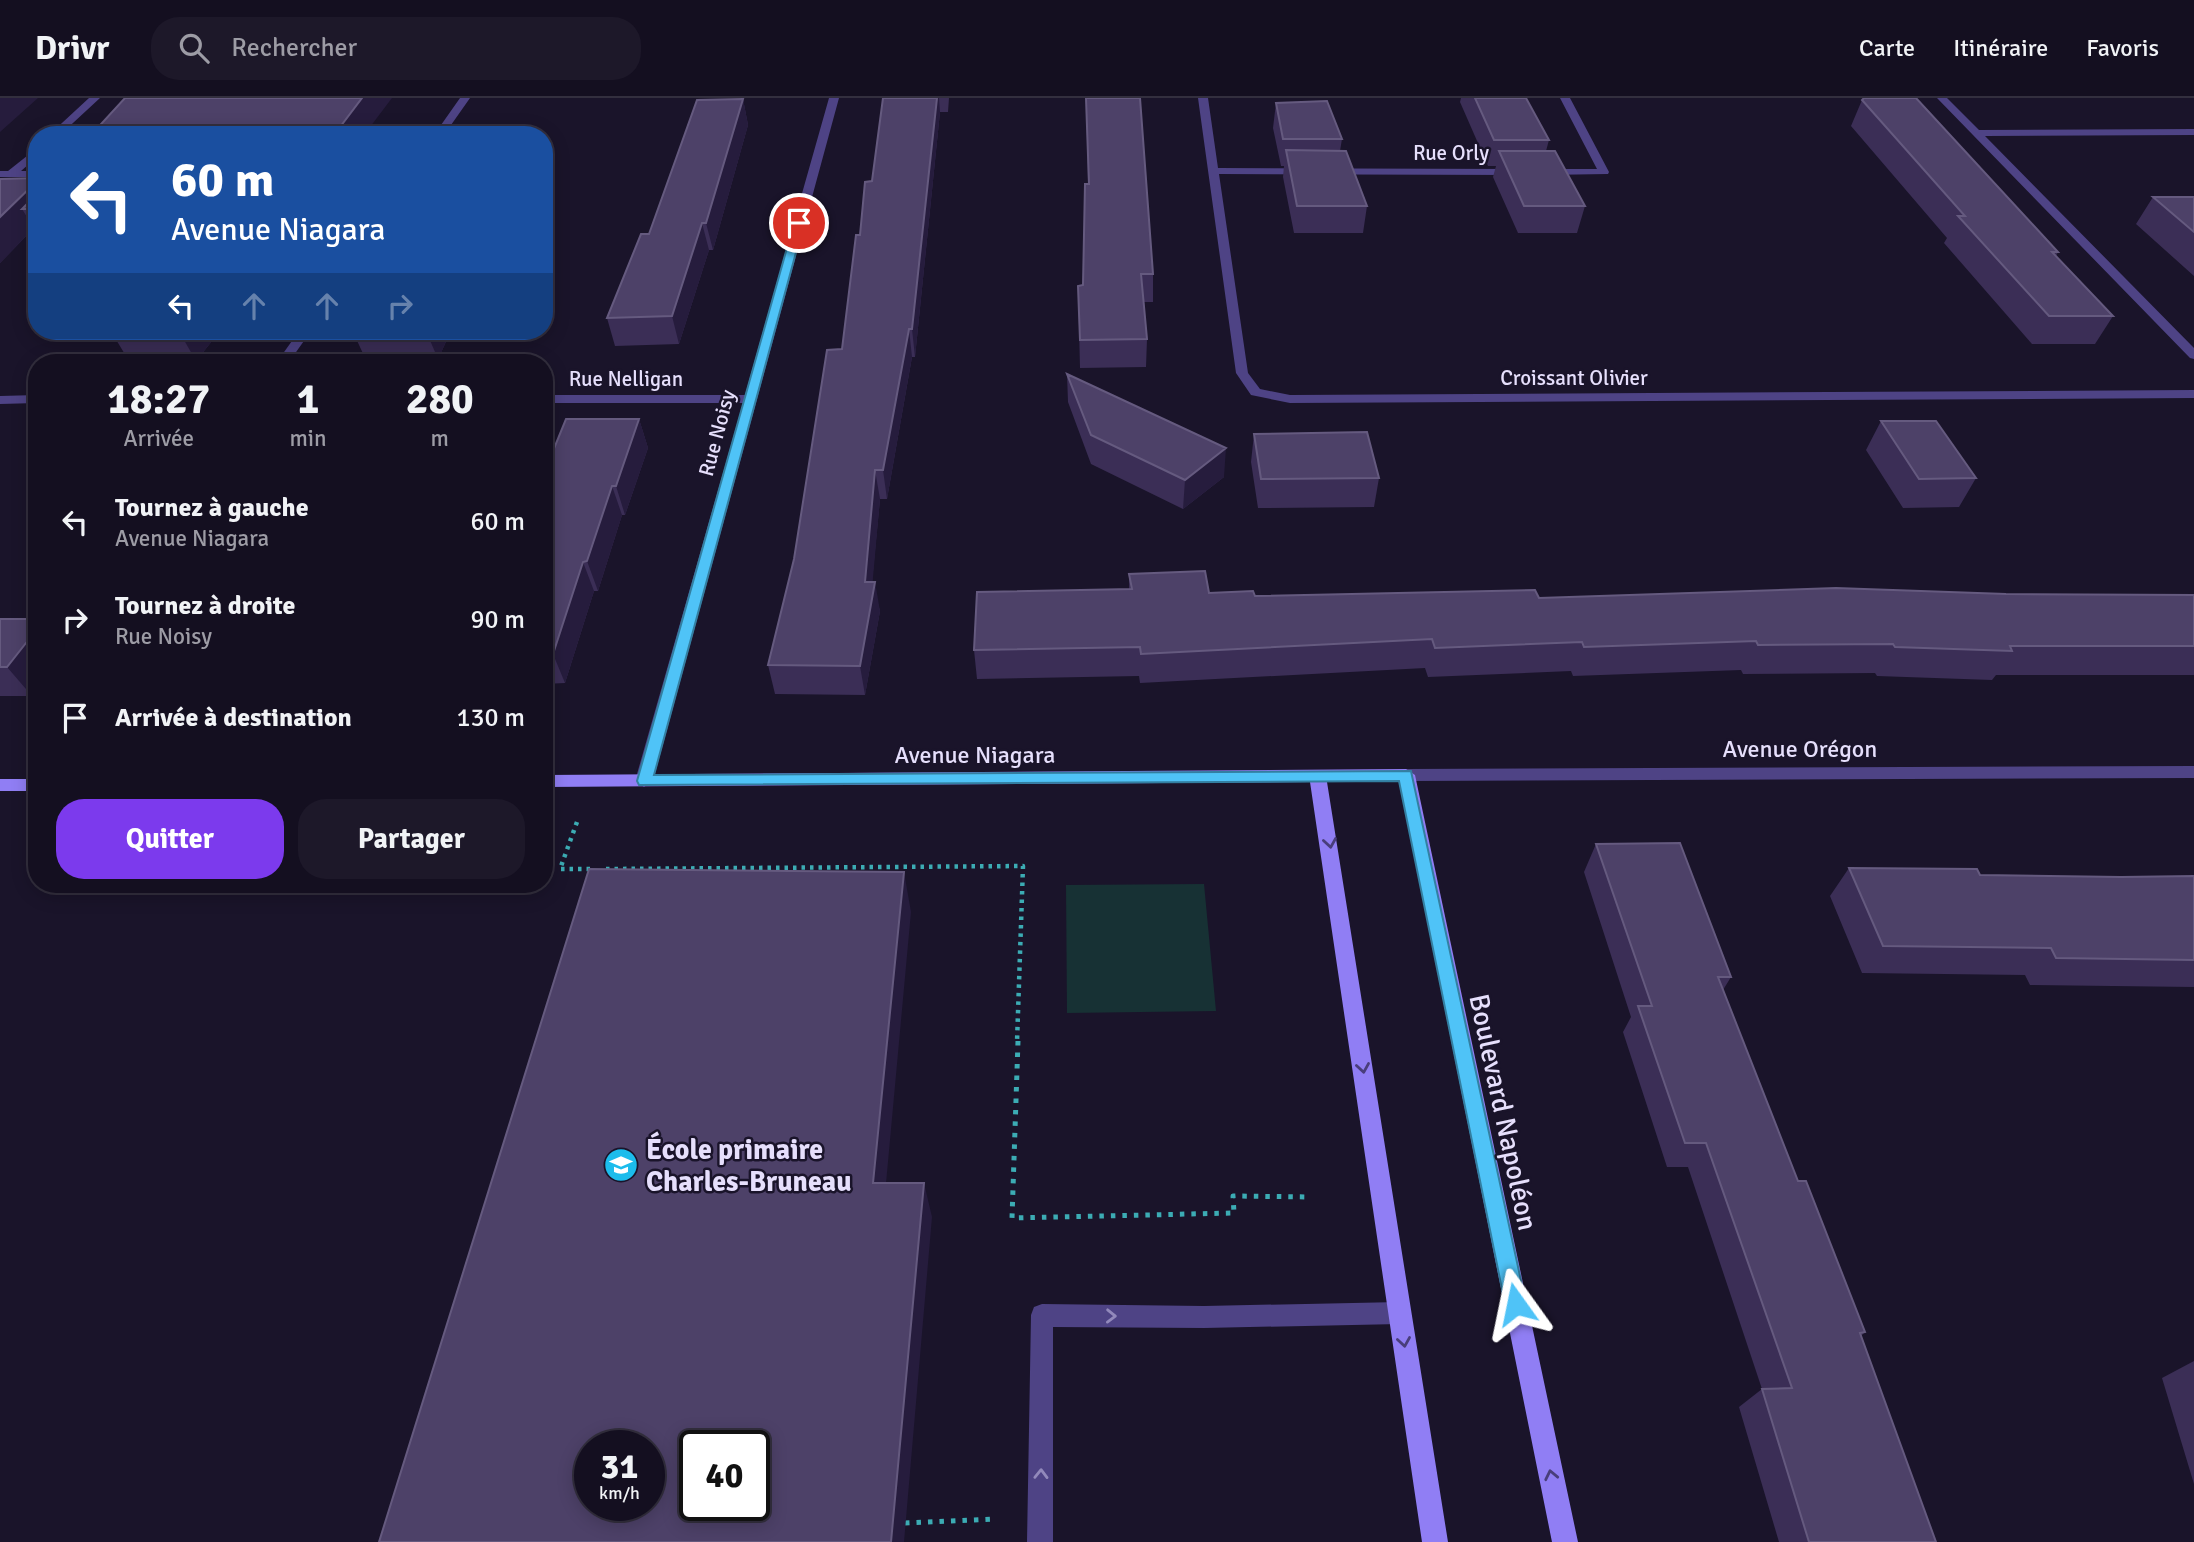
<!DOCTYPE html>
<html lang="fr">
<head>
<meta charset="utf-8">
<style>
  :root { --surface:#140f20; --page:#1d1829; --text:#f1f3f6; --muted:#9d9ca5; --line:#332f3e; --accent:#7c3aed }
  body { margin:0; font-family:Signika,sans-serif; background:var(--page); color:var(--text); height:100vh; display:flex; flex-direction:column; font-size:26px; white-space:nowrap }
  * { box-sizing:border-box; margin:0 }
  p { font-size:23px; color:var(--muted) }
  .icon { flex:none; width:38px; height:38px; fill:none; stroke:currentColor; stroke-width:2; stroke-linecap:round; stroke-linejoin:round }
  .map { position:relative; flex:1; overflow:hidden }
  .panel { position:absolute; left:28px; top:256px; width:525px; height:539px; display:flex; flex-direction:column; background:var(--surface); border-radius:28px; box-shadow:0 4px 18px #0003,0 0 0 2px var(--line) }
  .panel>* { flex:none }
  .top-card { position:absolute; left:28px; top:28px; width:525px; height:214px; border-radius:28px; box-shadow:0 4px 18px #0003,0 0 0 2px var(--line); background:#1a4fa0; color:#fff; overflow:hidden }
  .speed { position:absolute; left:574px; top:1332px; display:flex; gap:14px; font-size:35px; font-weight:700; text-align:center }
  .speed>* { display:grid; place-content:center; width:91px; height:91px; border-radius:50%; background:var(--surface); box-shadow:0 4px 18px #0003,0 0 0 2px var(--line); line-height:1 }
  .speed small { font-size:18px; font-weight:400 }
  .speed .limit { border:4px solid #111; border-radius:10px; background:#fff; color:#111 }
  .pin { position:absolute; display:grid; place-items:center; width:60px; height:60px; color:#fff; margin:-30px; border:4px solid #fff; border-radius:50%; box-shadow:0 2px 7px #0007 }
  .me { position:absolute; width:77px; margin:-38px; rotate:348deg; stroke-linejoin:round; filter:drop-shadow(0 0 5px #0008) }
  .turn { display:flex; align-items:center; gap:24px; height:147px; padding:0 28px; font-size:32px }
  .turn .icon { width:91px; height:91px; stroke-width:2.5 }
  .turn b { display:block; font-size:49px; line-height:60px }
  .lanes { display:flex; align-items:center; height:66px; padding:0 28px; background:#0003; justify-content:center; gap:35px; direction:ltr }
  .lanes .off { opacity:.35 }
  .eta { display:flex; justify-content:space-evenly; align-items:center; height:119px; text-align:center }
  .eta b { font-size:42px; font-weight:700; line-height:49px }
  .button { display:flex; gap:14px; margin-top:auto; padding:14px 28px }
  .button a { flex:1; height:80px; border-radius:28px; background:var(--accent); color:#fff; font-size:28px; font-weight:700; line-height:80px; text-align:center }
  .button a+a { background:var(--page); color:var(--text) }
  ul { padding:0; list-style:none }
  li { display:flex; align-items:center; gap:21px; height:98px; padding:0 28px }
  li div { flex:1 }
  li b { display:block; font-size:26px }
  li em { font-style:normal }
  header { display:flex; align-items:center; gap:42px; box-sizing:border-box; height:98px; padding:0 35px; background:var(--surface); border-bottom:2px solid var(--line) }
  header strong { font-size:33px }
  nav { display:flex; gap:38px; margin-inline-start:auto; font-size:24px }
  .search { width:490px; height:63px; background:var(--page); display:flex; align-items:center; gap:18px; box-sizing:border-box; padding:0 24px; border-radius:28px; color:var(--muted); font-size:26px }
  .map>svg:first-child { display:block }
  .green { fill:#173134 }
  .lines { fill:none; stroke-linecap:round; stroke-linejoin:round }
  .path-far1 { stroke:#3cacb4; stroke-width:4.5; stroke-dasharray:3.5 5; stroke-linecap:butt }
  .path { stroke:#3cacb4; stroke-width:5; stroke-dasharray:4.5 7; stroke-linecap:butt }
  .lane { fill:#4e4385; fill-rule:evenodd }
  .street { fill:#4e4385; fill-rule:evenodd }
  .secondary { fill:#907ef4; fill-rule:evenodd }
  .wall { fill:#3b2e56 }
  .shaded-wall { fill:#261c3d }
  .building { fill:#4d4168; stroke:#655a7f; stroke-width:2; fill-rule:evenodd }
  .oneway { stroke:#493e7b }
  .oneway2 { stroke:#9289bb }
  .route { fill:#4fc3f7; stroke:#337fa1; stroke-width:2 }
  .labels { text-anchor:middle; stroke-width:5; stroke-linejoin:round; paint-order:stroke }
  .far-street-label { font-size:21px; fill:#e6dffc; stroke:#1a142a }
  .street-label { font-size:24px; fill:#e6dffc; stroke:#1a142a }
  .near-street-label { font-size:28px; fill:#e6dffc; stroke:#1a142a }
  .near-poi-label { font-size:28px; font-weight:bold; fill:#e6dffc; stroke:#1a142a; text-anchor:start }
</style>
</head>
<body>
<header>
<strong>Drivr</strong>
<div class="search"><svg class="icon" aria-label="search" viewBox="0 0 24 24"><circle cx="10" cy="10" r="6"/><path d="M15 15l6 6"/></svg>Rechercher</div>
<nav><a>Carte</a><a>Itinéraire</a><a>Favoris</a></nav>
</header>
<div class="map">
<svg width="2194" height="1444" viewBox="0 0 2194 1444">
  <rect width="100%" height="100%" fill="#1a142a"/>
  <path class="green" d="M1204,786l12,127 -149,2 -1,-128z"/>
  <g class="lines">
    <path class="path-far1" d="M577,724l-17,47h34
      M606,771l417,-3 -6,176"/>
    <path class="path" d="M1018,943l-6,177 222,-5 -1,-17 78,1
      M905,1425l90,-4"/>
    <path class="lane" d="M1400,1204l8,3 3,8 -3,8 -8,3 -196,4 -151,-1v215h-26l4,-227 3,-8 8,-3 162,2z"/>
    <path class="street" d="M89,0h11l-40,37h-11z
      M460,0h10l-26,37h-10z
      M829,0h10l-186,683 -9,6 -9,-6 108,-378h-199v-8h201z
      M1198,0h10l10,70 299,1 5,3 -5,3 -298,-1 29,199 12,16 30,6 904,-5v8l-904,5 -39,-8 -15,-22z
      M1560,0h10l39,74 -1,2 -63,1 -5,-3 5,-3h52z
      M1937,0h10l32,32 215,-1v6l-209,1 209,212v11l-4,-1z
      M37,50v9l-16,14h16v6h-37v-6h8z
      M299,233h12l-22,31h-12z
      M37,297v8l-37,1v-8z
      M2194,668v12l-788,3 -9,-6 9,-6z"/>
    <path class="secondary" d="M1406,671l9,6 163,767h-26l-153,-761 -72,1 121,760h-26l-112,-760 -766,5v-12z
      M0,681h37v12h-37z"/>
  </g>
  <path class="wall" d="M883,0h66l-1,14h-8l-25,245h-3l-25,142h-7l-8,83 8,29 -15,84 -90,-1 -7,-29 26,-106 48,-210 18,-114 12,-54z
    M1086,0l67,176v28h-9l3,37 -1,28 -66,1 -2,-82 5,-1 5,-101z
    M1461,0h65l23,42 -3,11 39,55 -8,27h-59l-25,-56 3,-11h-8l-28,-64z
    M743,1l5,26 -35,125h-4l-30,94 -64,2 -8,-28 42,-84z
    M1862,2l196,152 -2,4 57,60 -18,28h-63l-88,-101 3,-5 -96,-112z
    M1276,5l66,36 -2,12 27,55 -4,27h-69l-11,-56 1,-11h-3l-8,-38z
    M37,80v55l-3,-5 -34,35v-84z
    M2153,99h41v79l-58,-52z
    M114,233h106l-24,30h-67l-17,-28z
    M354,233h97l-13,28 -72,1 -13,-28z
    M1067,276l157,103 -41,32 -92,-45 -23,-62z
    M639,321l9,29 -23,67h-3l-24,76h-4l-29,92 -21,1v-211z
    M1881,323l95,57 -17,29 -56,1 -37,-58z
    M1254,336l125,44 -5,29 -116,1 -7,-46z
    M1129,476l80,19 46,3 284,2 467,-4 188,1v80h-198l-4,5 -115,-4 -2,-3 -132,1 -2,-4 -168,6 -2,-5 -143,6 -3,-9 -285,15 -1,-7 -162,3 -3,-29 155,-61z
    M0,521l32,77h-32z
    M1596,746l135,133 -8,13 75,191 67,151 -4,4 75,206h-157l-40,-135 23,-18 -74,-222h-21l-44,-135 8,-15 -47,-145z
    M1849,770l131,7 141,2 73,-1v111l-164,-2 -5,-10 -163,-2 -32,-77z
    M2194,1263v123l-32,-106z"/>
  <path class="shaded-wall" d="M0,0h38l-38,34z
    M362,0h30l-28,37h-30z
    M937,0h2l1,14 -25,245 -3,-28z
    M743,1l5,26 -35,125 -7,-27z
    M37,83v28h-15l12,19 -34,35v-46z
    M702,125l7,27 -30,94 -7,-28z
    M909,231l3,28 -25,142 -4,-29z
    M181,233h39l-24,30 -16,-28z
    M426,233h25l-13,28z
    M639,321l9,29 -23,67 -9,-29z
    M1226,350l-2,29 -41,32 2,-29z
    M875,372l5,29 -10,112 -5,-29z
    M612,388l10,29 -24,76 -11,-30z
    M583,464l11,29 -29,92 -12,-29z
    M875,484l5,29 -15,84 -5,-29z
    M37,531v60l-5,7 -25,-29z
    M904,774l7,40 -28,304 -10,-33z
    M924,1085l8,34 -28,325h-13z"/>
  <path class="building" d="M125,0h237l-28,37h-243z
    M883,0h54l-25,231h-3l-26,141h-8l-10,112h10l-15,84 -92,-1 26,-106 33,-209 15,-1 14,-114h4l5,-53 7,-1z
    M1086,0h54l13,176h-12l6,65 -67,1 -2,-54 5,-1 2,-101h4z
    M1475,0h51l23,42h-55z
    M1864,0h52l142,154h-6l61,64h-64l-91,-100h7l-103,-116z
    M743,1l-37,124h-4l-30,93 -65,2 34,-84h8l48,-134z
    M1327,3l15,38h-59l-7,-36z
    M1286,52l60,1 21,55h-70z
    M1499,53h56l30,55h-61z
    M37,80v3l-37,36v-38z
    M37,96v15h-15z
    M2153,99h41v35z
    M114,233h67l-1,2h-68z
    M354,233h72l-73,1z
    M1067,276l159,74 -41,32 -94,-45z
    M566,321h73l-23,67h-4l-25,75 -4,1 -30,92h-9v-165l1,-3h-1v-13z
    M1881,323h55l40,57 -57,1z
    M1367,334l12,46 -118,1 -7,-45z
    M1205,473l4,22 44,-2 2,5 280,-6 4,8 297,-10 170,6 188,1v51h-184l2,5 -117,-4 -2,-3 -135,1 -2,-4 -172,6 -2,-5 -147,6 -3,-9 -291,15 -1,-7 -166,3 3,-58 155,-3 -3,-15z
    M0,521h37v10l-30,38h-7z
    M1680,745l51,134h-13l80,204h8l59,151 -5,1 76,209h-127l-47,-153 30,-1 -86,-245h-21l-47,-137h14l-56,-162z
    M1849,770l128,1 3,6 141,2 73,-1v84l-138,-2 -5,-10 -168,-2z
    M589,771l315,3 -31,311h51l-33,359h-512zM590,1348h59v59h-59zM695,1348h59v59h-59z"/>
  <defs><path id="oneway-chevron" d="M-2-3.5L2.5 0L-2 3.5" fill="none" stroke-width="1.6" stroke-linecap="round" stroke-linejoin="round" transform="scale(1.75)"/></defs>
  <g class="oneway">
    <use href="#oneway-chevron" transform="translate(1330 745) rotate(81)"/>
    <use href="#oneway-chevron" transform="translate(1363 970) rotate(81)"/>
    <use href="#oneway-chevron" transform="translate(1404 1244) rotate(81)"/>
    <use href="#oneway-chevron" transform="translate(1551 1377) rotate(-102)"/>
  </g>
  <g class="oneway2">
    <use href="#oneway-chevron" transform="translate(1111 1218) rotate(1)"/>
    <use href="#oneway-chevron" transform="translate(1041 1376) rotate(-89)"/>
  </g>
  <path class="route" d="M799,122l5,3 -150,552 757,-4 115,533 -3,8 -7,3 -8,-3 -3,-8 -106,-523 -760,4 -2,-4 157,-558z"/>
  <defs>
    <g id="school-disc" transform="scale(1.75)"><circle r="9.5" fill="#1cbcec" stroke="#1a142a"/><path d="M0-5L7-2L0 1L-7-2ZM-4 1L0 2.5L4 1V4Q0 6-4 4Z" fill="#fff"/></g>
  </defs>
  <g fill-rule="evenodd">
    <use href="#school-disc" x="621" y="1067"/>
  </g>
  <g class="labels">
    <g class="far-street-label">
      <text x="1451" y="62">Rue Orly</text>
      <text x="1574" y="287">Croissant Olivier</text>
      <text x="626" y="288">Rue Nelligan</text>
      <text transform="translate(717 335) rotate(-75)" y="7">Rue Noisy</text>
    </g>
    <g class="street-label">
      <text x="1800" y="659">Avenue Orégon</text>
      <text x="975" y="665">Avenue Niagara</text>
    </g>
    <g class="near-street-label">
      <text transform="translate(1504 1014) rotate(78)" y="10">Boulevard Napoléon</text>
    </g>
    <g class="near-poi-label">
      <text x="646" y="1061">École primaire<tspan x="646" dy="32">Charles-Bruneau</tspan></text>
    </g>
  </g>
</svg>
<div class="speed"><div>31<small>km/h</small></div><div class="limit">40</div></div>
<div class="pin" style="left:799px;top:125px;background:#d93025"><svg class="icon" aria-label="arrive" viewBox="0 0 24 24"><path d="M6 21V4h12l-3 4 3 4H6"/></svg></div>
<svg class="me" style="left:1516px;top:1206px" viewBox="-20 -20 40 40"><path d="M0-17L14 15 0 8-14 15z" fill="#4fc3f7" stroke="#fff" stroke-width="4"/></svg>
<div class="top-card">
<div class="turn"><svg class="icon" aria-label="left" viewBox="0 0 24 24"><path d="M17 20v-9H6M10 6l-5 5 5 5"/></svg><div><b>60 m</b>Avenue Niagara</div></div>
<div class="lanes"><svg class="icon" aria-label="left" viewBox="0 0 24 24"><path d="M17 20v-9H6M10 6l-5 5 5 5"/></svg><svg class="icon off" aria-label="ahead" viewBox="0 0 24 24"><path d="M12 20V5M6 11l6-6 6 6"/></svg><svg class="icon off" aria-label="ahead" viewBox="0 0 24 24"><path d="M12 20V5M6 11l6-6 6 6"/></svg><svg class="icon off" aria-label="right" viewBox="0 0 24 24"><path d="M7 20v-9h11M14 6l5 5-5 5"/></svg></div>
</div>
<section class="panel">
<div class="eta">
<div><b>18:27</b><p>Arrivée</p></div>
<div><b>1</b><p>min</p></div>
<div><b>280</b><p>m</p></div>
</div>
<ul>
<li><svg class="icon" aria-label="left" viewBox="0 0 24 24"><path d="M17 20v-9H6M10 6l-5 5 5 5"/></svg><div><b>Tournez à gauche</b><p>Avenue Niagara</p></div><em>60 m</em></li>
<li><svg class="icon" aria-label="right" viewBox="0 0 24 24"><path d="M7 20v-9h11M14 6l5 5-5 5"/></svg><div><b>Tournez à droite</b><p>Rue Noisy</p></div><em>90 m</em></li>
<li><svg class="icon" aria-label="arrive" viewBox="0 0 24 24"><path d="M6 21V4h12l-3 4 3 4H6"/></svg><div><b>Arrivée à destination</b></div><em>130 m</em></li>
</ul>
<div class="button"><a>Quitter</a><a>Partager</a></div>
</section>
</div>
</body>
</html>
